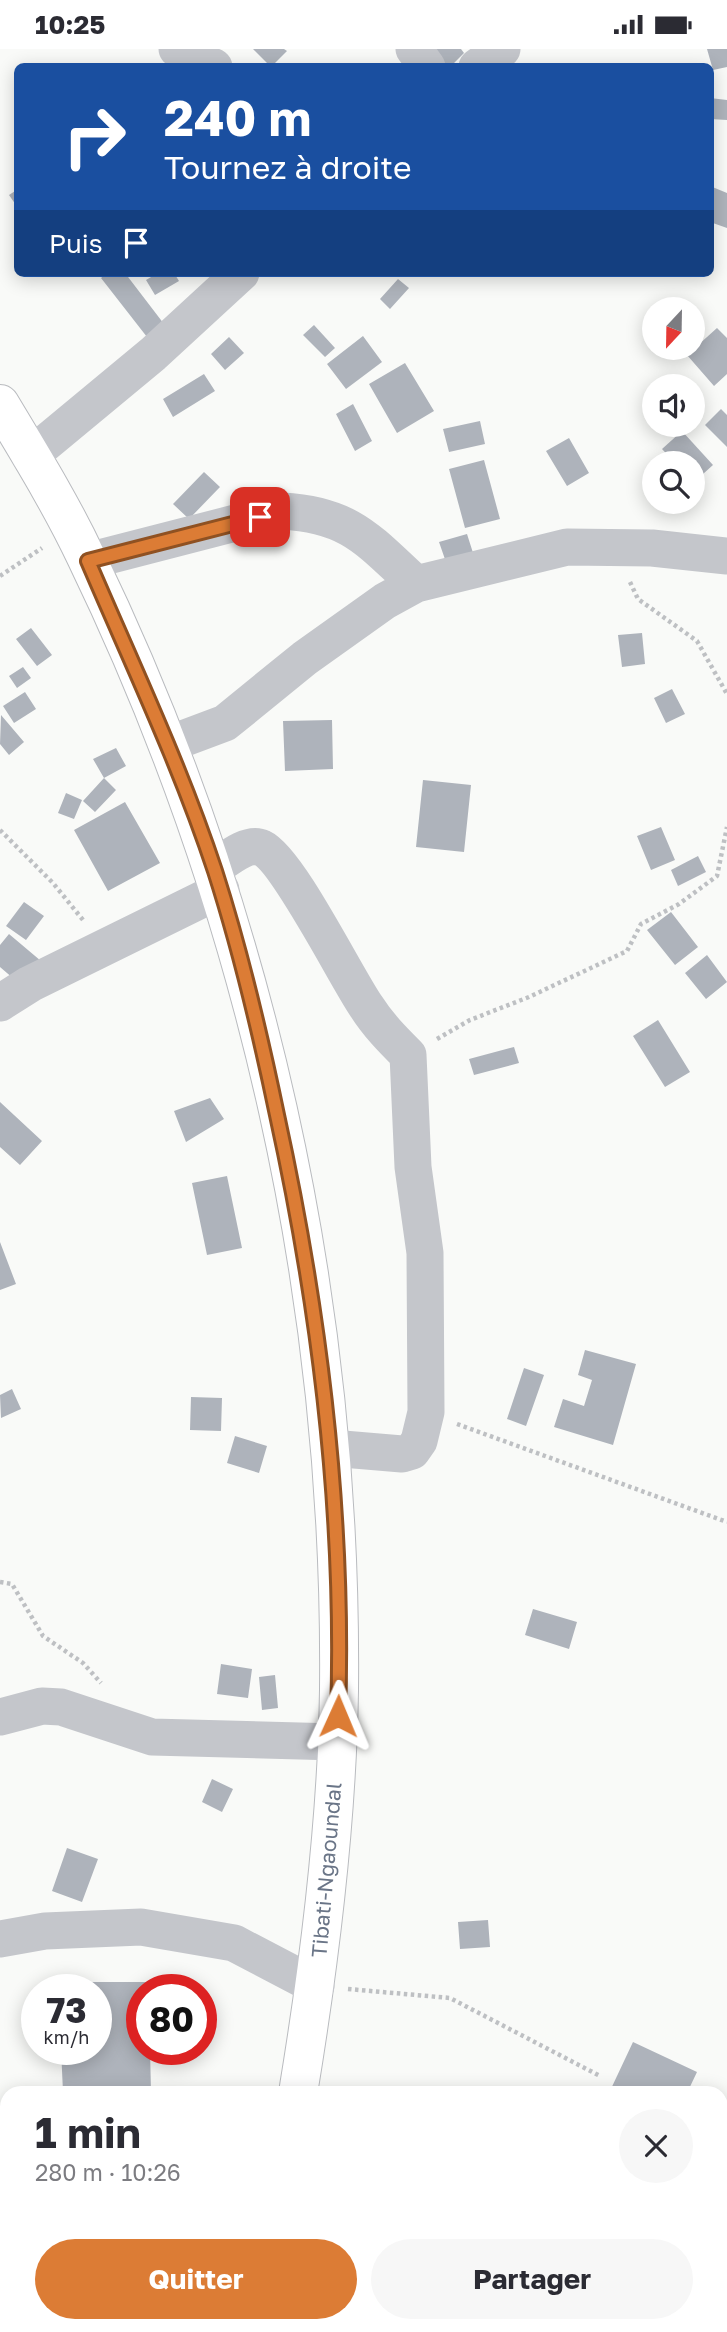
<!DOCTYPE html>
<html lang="fr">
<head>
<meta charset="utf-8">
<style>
  :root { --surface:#fff; --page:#f7f7f7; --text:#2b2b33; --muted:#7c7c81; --accent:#dc7c35 }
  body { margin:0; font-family:"Golos Text",sans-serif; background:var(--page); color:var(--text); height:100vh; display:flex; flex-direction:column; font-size:26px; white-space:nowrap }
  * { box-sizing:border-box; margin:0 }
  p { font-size:23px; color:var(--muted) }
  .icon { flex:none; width:38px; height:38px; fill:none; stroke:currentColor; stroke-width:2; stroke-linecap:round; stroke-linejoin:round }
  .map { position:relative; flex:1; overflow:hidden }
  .panel { position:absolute; left:0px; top:2037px; width:728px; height:247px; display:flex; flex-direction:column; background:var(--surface); border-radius:21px 21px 0 0; box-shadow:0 4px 18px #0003 }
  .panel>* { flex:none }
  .top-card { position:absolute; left:14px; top:14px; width:700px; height:214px; border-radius:10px; box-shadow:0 4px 18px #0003; background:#1a4fa0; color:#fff; overflow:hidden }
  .needle { width:46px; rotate:202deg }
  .tools { position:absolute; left:642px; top:248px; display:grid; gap:14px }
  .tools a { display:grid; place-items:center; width:63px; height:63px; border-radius:50%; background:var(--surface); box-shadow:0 4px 18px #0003; font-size:35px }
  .speed { position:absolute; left:21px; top:1925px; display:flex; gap:14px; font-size:35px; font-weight:700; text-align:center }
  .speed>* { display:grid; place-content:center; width:91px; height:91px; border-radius:50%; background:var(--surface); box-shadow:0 4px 18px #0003; line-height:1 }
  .speed small { font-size:18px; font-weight:400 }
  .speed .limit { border:10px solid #d22; background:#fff; color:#111 }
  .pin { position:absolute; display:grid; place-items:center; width:60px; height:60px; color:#fff; margin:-30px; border-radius:14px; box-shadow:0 4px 10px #0006 }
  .me { position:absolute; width:77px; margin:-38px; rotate:1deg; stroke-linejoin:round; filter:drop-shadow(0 0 5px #0008) }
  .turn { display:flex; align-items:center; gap:24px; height:147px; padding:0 35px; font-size:32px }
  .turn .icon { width:91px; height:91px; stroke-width:2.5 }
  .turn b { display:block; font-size:49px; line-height:60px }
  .then { display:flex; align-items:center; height:66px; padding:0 35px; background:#0003; gap:14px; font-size:26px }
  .round { display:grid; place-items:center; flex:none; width:74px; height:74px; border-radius:37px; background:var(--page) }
  .overview { display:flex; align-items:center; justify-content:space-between; height:119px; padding:0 35px }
  h1 { font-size:42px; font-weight:700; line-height:52px }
  .action { display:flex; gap:14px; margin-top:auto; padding:14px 35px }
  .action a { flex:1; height:80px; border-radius:42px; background:var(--accent); color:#fff; font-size:28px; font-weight:700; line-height:80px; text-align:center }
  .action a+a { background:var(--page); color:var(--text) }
  .status { display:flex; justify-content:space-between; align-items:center; height:49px; padding:0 35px; background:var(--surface); direction:ltr }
  .status svg { height:19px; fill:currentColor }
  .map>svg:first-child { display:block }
  .building { fill:#aeb3bb }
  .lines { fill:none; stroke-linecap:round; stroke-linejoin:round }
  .highway-casing { stroke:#b9bbbf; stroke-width:40 }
  .path { stroke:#bec0c3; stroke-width:4.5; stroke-dasharray:3.5 3.5; stroke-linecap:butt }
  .street { stroke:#c4c6cb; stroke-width:37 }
  .highway { stroke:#fff; stroke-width:38 }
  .route-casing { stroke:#8f5122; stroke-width:18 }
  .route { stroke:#dc7c35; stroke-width:12 }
  .labels { text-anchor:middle; stroke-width:7; stroke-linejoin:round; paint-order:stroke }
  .street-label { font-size:21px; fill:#6a7587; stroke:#fff }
</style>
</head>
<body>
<div class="status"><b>10:25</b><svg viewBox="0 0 49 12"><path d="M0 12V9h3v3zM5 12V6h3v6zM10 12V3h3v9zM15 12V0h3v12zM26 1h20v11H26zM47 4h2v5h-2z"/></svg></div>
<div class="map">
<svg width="727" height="2283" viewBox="0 0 727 2283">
  <rect width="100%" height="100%" fill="#f9faf8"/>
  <path class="building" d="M253,0h31l3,2 -16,16z
    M426,0h35l3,4 -14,14h-6z
    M707,0h20v18l-14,3z
    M710,49l17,2v20l-17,-1z
    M710,137l17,7v35l-17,-6z
    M18,140v19l-9,-13z
    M107,224h18l39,51 -17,13 -46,-59z
    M158,224h16l5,8 -24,14 -9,-15z
    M398,230l11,9 -19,21 -10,-10z
    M314,276l21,23 -10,9 -22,-22z
    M717,279l10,10v36l-13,12 -27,-31z
    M363,287l19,26 -36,27 -19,-25z
    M229,288l15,16 -19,17 -14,-16z
    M405,314l29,48 -37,22 -28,-49z
    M204,325l11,17 -42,26 -10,-18z
    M353,355l19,37 -17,10 -19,-37z
    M721,360l6,6v32l-22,-22z
    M480,372l5,23 -36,8 -6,-23z
    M682,382l31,34 -20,18v-19h-17l-14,-15z
    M569,389l20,35 -22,13 -21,-35z
    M484,411l16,59 -35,9 -16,-59z
    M204,423l16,15 -31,32 -16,-15z
    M467,485l7,22 -27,9 -8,-23z
    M31,579l21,27 -15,11 -21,-27z
    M642,584l3,31 -23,3 -4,-32z
    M23,618l8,11 -14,10 -8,-12z
    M672,640l13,25 -19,9 -12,-25z
    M25,643l11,17 -22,14 -11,-17z
    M1,666l23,27 -15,13 -9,-11z
    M332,671l1,49 -48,2 -2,-50z
    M116,699l10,18 -22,12 -11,-19z
    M104,729l12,12 -21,22 -12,-11z
    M423,731l48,5 -7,67 -48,-5z
    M66,744l16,7 -8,19 -16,-6z
    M125,753l35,61 -52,28 -34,-61z
    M661,778l14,33 -24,10 -14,-34z
    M698,807l8,16 -28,14 -7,-16z
    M24,853l20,14 -18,24 -20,-14z
    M671,863l27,35 -23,18 -28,-35z
    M9,885l32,27 -20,24 -21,-18v-22z
    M707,906l20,27 -21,17 -21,-26z
    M658,971l32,52 -25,15 -32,-51z
    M514,998l5,16 -45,12 -5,-16z
    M210,1049l14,21 -38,23 -12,-31z
    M0,1053l42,39 -22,24 -20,-18z
    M227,1127l15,72 -35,7 -15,-72z
    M0,1193l16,42 -16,6z
    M585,1301l51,14 -23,81 -59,-18 9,-28 21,7 8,-26 -14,-5z
    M524,1319l20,7 -18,51 -19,-7z
    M12,1340l9,20 -20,9 -1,-23z
    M191,1348l31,1 -1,33 -31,-1z
    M235,1387l32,10 -8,27 -32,-10z
    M533,1560l44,13 -8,27 -44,-14z
    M221,1615l31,5 -4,29 -31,-4z
    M275,1626l3,33 -16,2 -3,-33z
    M212,1730l21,10 -11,23 -20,-10z
    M67,1799l31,11 -16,43 -30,-11z
    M488,1871l2,27 -30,2 -2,-27z
    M57,1933h91v8h-6v59h8l1,43h-88l-2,-43h35v-59h-38z
    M633,1993l64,30 -10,21h-78z
    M7,2236v24l-7,-3z
    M86,2277h45l-2,6h-45z"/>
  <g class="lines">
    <g class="highway-casing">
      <path id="highway" d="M0,355c30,50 61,100 86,153 170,351 257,743 253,1133 -2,135 -19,270 -41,403
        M253,2283l1,-6"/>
    </g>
    <path class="path" d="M0,527l42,-28
      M630,533l8,17 59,42 30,53
      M0,781l53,53 30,37
      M437,990l33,-19 59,-23 98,-46 14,-27 38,-20 38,-28 10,-49
      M457,1375l270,98
      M0,1533l12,2 31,52 40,27 18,20
      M348,1940l102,9 150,78
      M721,2211l6,4
      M338,2277l11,6"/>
    <path class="street" d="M177,0l37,18
      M414,0l13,18
      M477,18l25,-18
      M30,407l123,-102 88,-81
      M88,512l194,-50c69,4 86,29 134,73
      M169,695l56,-21 80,-65 80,-57 31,-17 151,-37 85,1 75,8
      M214,819c12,-8 34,-27 48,-20 26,12 84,129 104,158 12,19 27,34 42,49l5,112 12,86 1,159 -7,29 -7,10 -10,3 -71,-6
      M0,954l30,-19 191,-94
      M0,1668l42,-11 19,1 91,30 185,5
      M0,1890l45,-8 96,-4 93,16 82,43"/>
    <use href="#highway" class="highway"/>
  </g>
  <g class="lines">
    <g class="route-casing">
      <path id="route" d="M260,468l-172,44c44,103 92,204 127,310 26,81 45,162 62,244 43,197 68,398 61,601"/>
    </g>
    <use href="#route" class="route"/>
  </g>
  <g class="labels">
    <g class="street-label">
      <text transform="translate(327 1821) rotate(-85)" y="7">Tibati-Ngaoundal</text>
    </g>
  </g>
</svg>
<div class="tools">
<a><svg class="needle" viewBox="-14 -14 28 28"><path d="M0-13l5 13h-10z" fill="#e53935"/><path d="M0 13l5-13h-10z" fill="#7c7c81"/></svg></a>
<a><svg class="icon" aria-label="sound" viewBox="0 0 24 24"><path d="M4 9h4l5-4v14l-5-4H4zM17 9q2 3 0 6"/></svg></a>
<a><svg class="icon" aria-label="search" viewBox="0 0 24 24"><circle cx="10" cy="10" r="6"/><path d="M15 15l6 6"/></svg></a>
</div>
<div class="speed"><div>73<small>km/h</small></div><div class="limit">80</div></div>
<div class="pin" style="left:260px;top:468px;background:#d93025"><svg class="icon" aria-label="arrive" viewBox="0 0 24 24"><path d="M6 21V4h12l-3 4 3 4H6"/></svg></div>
<svg class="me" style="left:338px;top:1667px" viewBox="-20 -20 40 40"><path d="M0-17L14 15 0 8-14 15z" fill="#dc7c35" stroke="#fff" stroke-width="4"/></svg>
<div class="top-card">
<div class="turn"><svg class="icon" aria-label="right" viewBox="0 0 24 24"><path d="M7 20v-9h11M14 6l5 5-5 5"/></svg><div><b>240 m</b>Tournez à droite</div></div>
<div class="then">Puis<svg class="icon" aria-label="arrive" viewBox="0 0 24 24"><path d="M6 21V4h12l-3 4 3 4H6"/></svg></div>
</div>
<section class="panel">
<div class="overview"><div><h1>1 min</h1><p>280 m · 10:26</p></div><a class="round"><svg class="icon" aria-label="close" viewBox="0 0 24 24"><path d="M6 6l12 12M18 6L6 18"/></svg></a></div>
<div class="action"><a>Quitter</a><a>Partager</a></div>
</section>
</div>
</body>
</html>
